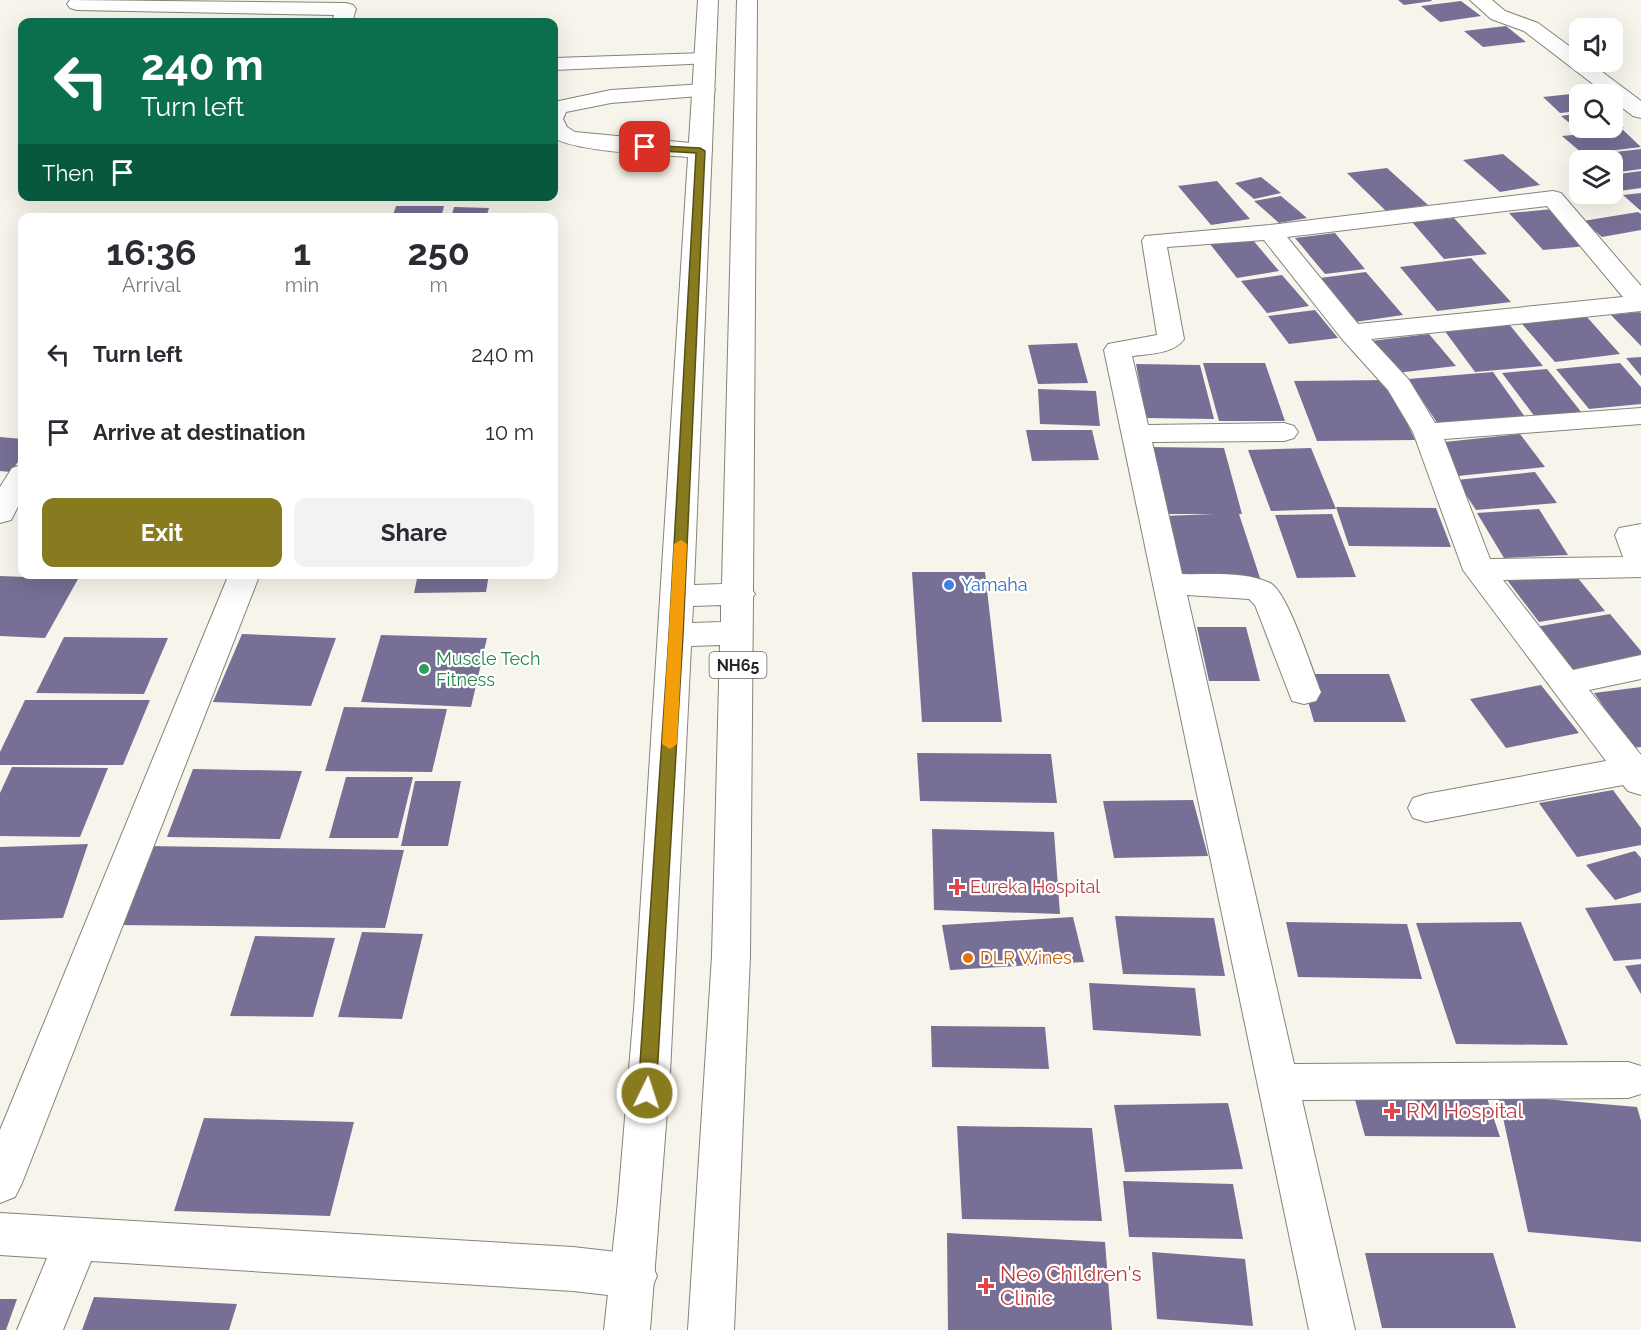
<!DOCTYPE html>
<html lang="en">
<head>
<meta charset="utf-8">
<style>
  :root { --surface:#fff; --page:#f2f2f3; --text:#2b2b33; --muted:#7c7c81; --accent:#877a1f }
  body { margin:0; font-family:Raleway,sans-serif; background:var(--page); color:var(--text); height:100vh; display:flex; flex-direction:column; font-size:22px; white-space:nowrap }
  * { box-sizing:border-box; margin:0 }
  p { font-size:20px; color:var(--muted) }
  .icon { flex:none; width:33px; height:33px; fill:none; stroke:currentColor; stroke-width:2; stroke-linecap:round; stroke-linejoin:round }
  .map { position:relative; flex:1; overflow:hidden }
  .side { position:absolute; left:18px; top:213px; width:540px; height:366px; display:flex; flex-direction:column; background:var(--surface); border-radius:12px; box-shadow:0 6px 24px #0002 }
  .side>* { flex:none }
  .hud { position:absolute; left:18px; top:18px; width:540px; height:183px; border-radius:12px; box-shadow:0 6px 24px #0002; background:#0b6e4f; color:#fff; overflow:hidden }
  .buttons { position:absolute; left:1569px; top:18px; display:grid; gap:12px }
  .buttons a { display:grid; place-items:center; width:54px; height:54px; border-radius:12px; background:var(--surface); box-shadow:0 6px 24px #0002; font-size:30px }
  .pin { position:absolute; display:grid; place-items:center; width:51px; height:51px; color:#fff; margin:-26px; border-radius:12px; box-shadow:0 3px 9px #0006 }
  .me { position:absolute; width:66px; margin:-33px; rotate:4deg; stroke-linejoin:round; filter:drop-shadow(0 0 4px #0008) }
  .turn { display:flex; align-items:center; gap:21px; height:126px; padding:0 24px; font-size:27px }
  .turn .icon { width:78px; height:78px; stroke-width:2.5 }
  .turn b { display:block; font-size:42px; line-height:51px }
  .then { display:flex; align-items:center; height:57px; padding:0 24px; background:#0003; gap:12px; font-size:22px }
  .eta { display:flex; justify-content:space-evenly; align-items:center; height:102px; text-align:center }
  .eta b { font-size:36px; font-weight:700; line-height:42px }
  .primary-button { display:flex; gap:12px; margin-top:auto; padding:12px 24px }
  .primary-button a { flex:1; height:69px; border-radius:12px; background:var(--accent); color:#fff; font-size:24px; font-weight:700; line-height:69px; text-align:center }
  .primary-button a+a { background:var(--page); color:var(--text) }
  ul { padding:0; list-style:none }
  li { display:flex; align-items:center; gap:18px; height:78px; padding:0 24px }
  li div { flex:1 }
  li b { display:block; font-size:22px }
  li em { font-style:normal }
  .map>svg:first-child { display:block }
  .building { fill:#776f95 }
  .lines { fill:none; stroke-linecap:round; stroke-linejoin:round }
  .minor-casing { stroke:#85847a; stroke-width:2 }
  .highway-casing { stroke:#85847a; stroke-width:2 }
  .minor { fill:#fff; fill-rule:evenodd }
  .highway { fill:#fff; fill-rule:evenodd }
  .route { fill:#877a1f; stroke:#584f14; stroke-width:1.5 }
  .slow { fill:#f59e0b }
  .shop-dot { fill:#3f7fe0; stroke:#fff; stroke-width:2 }
  .leisure-dot { fill:#2e9e5b; stroke:#fff; stroke-width:2 }
  .health-dot { fill:#e0444e; stroke:#fff; stroke-width:2 }
  .food-dot { fill:#e8710a; stroke:#fff; stroke-width:2 }
  .labels { text-anchor:middle; stroke-width:4.5; stroke-linejoin:round; paint-order:stroke }
  .shield { fill:#fff; stroke:#686764; stroke-width:1.5 }
  .shield-label { font-size:16px; font-weight:bold; fill:#272622 }
  .shop-label { font-size:18px; fill:#366cbe; stroke:#fff; text-anchor:start }
  .leisure-label { font-size:18px; fill:#27864d; stroke:#fff; text-anchor:start }
  .health-label { font-size:18px; fill:#be3a42; stroke:#fff; text-anchor:start }
  .food-label { font-size:18px; fill:#c56008; stroke:#fff; text-anchor:start }
  .near-health-label { font-size:21px; fill:#be3a42; stroke:#fff; text-anchor:start }
</style>
</head>
<body>
<div class="map">
<svg width="1641" height="1330" viewBox="0 0 1641 1330">
  <rect width="100%" height="100%" fill="#f7f5eb"/>
  <path class="building" d="M1398,0h33l1,1 -28,4z
    M1461,1l20,15 -41,6 -19,-16z
    M1506,26l20,16 -43,5 -19,-16z
    M1580,93v18l-20,2 -17,-16z
    M1580,113v15h32v-9l12,9 -38,5 36,-4 19,18 -58,7 -21,-18 21,-2 -22,-18z
    M1641,149v20l-29,4v-13h-26l-5,-4z
    M1503,154l37,31 -40,7 -37,-32z
    M1387,168l41,37 -42,6 -39,-38z
    M1641,171v17l-22,3 -7,-6v-10z
    M1261,177l20,16 -27,6 -19,-16z
    M1217,181l33,38 -39,6 -33,-39z
    M1641,193v18l-18,-16z
    M1281,196l26,22 -28,5 -25,-22z
    M396,206h48l-3,12h-49z
    M454,207l35,1 -3,10h-35z
    M1553,209l34,37 -44,4 -34,-37z
    M1638,212l3,2v16l-39,7 -19,-16z
    M1454,218l33,36 -43,5 -32,-37z
    M1335,233l30,36 -40,5 -30,-36z
    M1252,239l27,32 -42,7 -27,-34z
    M1471,258l40,44 -74,9 -37,-44z
    M1366,272l37,43 -48,7 -35,-44z
    M1282,275l27,31 -42,7 -26,-32z
    M1315,310l23,28 -49,6 -21,-28z
    M1639,312l2,1v33l-30,-31z
    M1586,316l34,38 -65,8 -33,-38z
    M1509,324l34,42 -68,6 -31,-42z
    M1429,334l27,32 -60,7 -25,-32z
    M1077,343l11,40 -50,1 -10,-39z
    M1641,357v19l-15,-18z
    M1203,363h62l20,58h-66z
    M1620,363l21,24v17l-52,5 -33,-40z
    M1136,364l64,1 14,54 -68,-1z
    M1547,369l35,44 -47,4 -33,-44z
    M1493,372l32,45 -87,7 -30,-45z
    M1387,380l28,60 -98,1 -23,-60z
    M1038,389l58,2 4,35 -60,-2z
    M1026,430h66l7,30 -67,1z
    M1520,434l25,33 -87,9 -23,-33z
    M0,437l22,2v17l-11,16 -11,-1z
    M1149,447l75,1 18,66h-3l22,67 -80,1 -18,-66 52,-2h-52z
    M1311,448l25,61 -65,2 -23,-61z
    M1535,472l22,31 -81,7 -20,-30z
    M1336,507l100,1 15,39 -102,-1z
    M1539,509l29,46 -64,3 -27,-45z
    M1332,514l24,63 -59,1 -22,-63z
    M1572,571l33,40 -66,11 -32,-42z
    M912,572h73l17,150h-80z
    M418,574h71l-3,18 -72,1z
    M0,576l78,3 -33,59 -45,-2z
    M1610,614l31,37v8l-71,13 -35,-45z
    M1197,627h49l14,54h-51z
    M242,634l94,4 -25,68 -98,-4z
    M381,635l106,3 -16,69 -110,-5z
    M64,637l104,1 -24,56 -108,-1z
    M1300,674h89l17,48h-92z
    M1541,685l38,48 -73,15 -36,-49z
    M1641,687v60l-9,1 -38,-55z
    M25,700h125l-27,65h-123v-13z
    M344,707l103,2 -15,63 -107,-1z
    M917,753l134,1 6,49 -137,-2z
    M12,767l96,1 -28,69 -80,-1v-43z
    M193,769l109,2 -22,68 -113,-2z
    M346,777h67l-15,61h-69z
    M415,781h46l-13,65h-47z
    M1613,790l28,38v17l-64,12 -38,-54z
    M1193,800l15,56 -94,2 -11,-57z
    M932,829l122,3 6,82 -126,-4z
    M88,844l-25,74 -63,2v-73z
    M149,846l255,4 -19,78 -266,-3z
    M1635,851l6,7v34l-26,8 -29,-35z
    M1641,903v56l-27,2 -29,-53z
    M1115,916l99,2 11,58 -102,-2z
    M1073,917l11,45 -134,8 -8,-45z
    M1286,922l121,2 15,55 -124,-2z
    M1521,922l47,123 -112,-1 -40,-121z
    M362,932l61,2 -21,85 -64,-2z
    M255,936l80,2 -22,79 -83,-1z
    M1641,964v30l-16,-28z
    M1089,983l106,5 6,48 -108,-6z
    M931,1026l114,1 4,42 -117,-2z
    M1351,1085l132,1 17,51 -135,-1z
    M1498,1095l139,12 4,14v121l-113,-10z
    M1228,1103l15,66 -118,3 -11,-67z
    M204,1118l150,4 -24,94 -156,-5z
    M957,1126l135,2 10,93 -140,-2z
    M1123,1181l110,3 10,55 -114,-2z
    M947,1233l158,9 7,88h-164z
    M1152,1252l93,7 8,67 -96,-7z
    M1365,1253h128l23,75h-134z
    M94,1297l143,7 -8,26h-147z
    M0,1299h17l-11,31h-6z"/>
  <g class="lines">
    <g class="minor-casing">
      <path id="minor" d="M70,0l276,3 7,2 3,4 -4,13h-20l2,-7 -257,-5 -7,-2 -3,-4z
        M1470,0h22l13,11 33,12 42,31v8h9l52,39v17l-8,-2 -21,-16v-6h-6l-82,-63 -33,-12z
        M705,53l7,2 3,4 -3,4 -158,7v-12z
        M704,84l8,1 3,5 -3,5 -101,8 -45,9 -3,7 4,8 8,5 126,12 8,2 3,5 -3,5 -8,2c-33,-3 -122,-5 -147,-20v-36l57,-12z
        M1553,191l8,2 80,93v25l-270,28 38,41 26,43 206,-15v16l-197,15 46,120 133,-2 -8,-22 4,-7 22,-4v53l-138,3 70,90 68,-15v24l-52,11 52,65v40l-13,-4 -5,-6 -197,37 -13,-4 -5,-10 5,-10 13,-4 180,-33 -143,-191 -50,-138 -25,-42 -46,-51 -78,-99 -97,7 17,92c-10,15 -36,15 -52,17l16,69 136,-2 10,3 4,6 -4,6 -10,3 -132,1 30,132c28,1 62,-3 88,9 18,9 42,87 51,109l-5,9 -12,3 -12,-3 -37,-96 -6,-6 -62,-4 107,469 334,-2 13,4v28l-13,4 -326,2 53,230h-46l-205,-980 4,-6 49,-9 -15,-94 3,-5 125,-11zM1547,206l76,91 -265,27 -71,-87z
        M22,465v34l-11,21 -11,3v-36l12,-19z
        M229,574h31l-238,609 -7,14 -15,6v-73z
        M0,1213l573,34 61,7 16,6 7,16 -7,16 -16,6 -61,-7 -482,-30 -28,69h-46l30,-72 -47,-3z"/>
    </g>
    <g class="highway-casing">
      <path id="highway" d="M698,0h20l-24,585 28,-1 15,-584h20l-4,591 2,3 -2,3 -3,359 -16,374h-46l24,-374 8,-311 -29,1 -21,427 -20,257h-46l14,-128 16,-193zM721,605v17l-29,1 1,-17z"/>
    </g>
    <use href="#minor" class="minor"/>
    <use href="#highway" class="highway"/>
  </g>
  <path class="route" d="M642,145l58,3 5,3 -22,484 -27,458 -3,5 -6,2 -6,-2 -3,-5 31,-458 27,-482 -51,-3 -4,-3z"/>
  <path class="slow" d="M681,540l6,4 -10,200 -7,5 -8,-5 12,-200z"/>
  <circle class="shop-dot" cx="949" cy="585" r="6"/>
  <circle class="leisure-dot" cx="424" cy="669" r="6"/>
  <g class="health-dot">
    <path d="M954 878h6v6h6v6h-6v6h-6v-6h-6v-6h6z"/>
    <path d="M1389 1102h6v6h6v6h-6v6h-6v-6h-6v-6h6z"/>
    <path d="M983 1277h6v6h6v6h-6v6h-6v-6h-6v-6h6z"/>
  </g>
  <circle class="food-dot" cx="968" cy="958" r="6"/>
  <g class="labels">
    <rect class="shield" x="709.5" y="652" width="57" height="26" rx="4.5"/>
    <g class="shield-label">
      <text x="738" y="671">NH65</text>
    </g>
    <g class="shop-label">
      <text x="961" y="591">Yamaha</text>
    </g>
    <g class="leisure-label">
      <text x="436" y="665">Muscle Tech<tspan x="436" dy="21">Fitness</tspan></text>
    </g>
    <g class="health-label">
      <text x="970" y="893">Eureka Hospital</text>
    </g>
    <g class="food-label">
      <text x="980" y="964">DLR Wines</text>
    </g>
    <g class="near-health-label">
      <text x="1406" y="1118">RM Hospital</text>
      <text x="1000" y="1281">Neo Children's<tspan x="1000" dy="24">Clinic</tspan></text>
    </g>
  </g>
</svg>
<div class="buttons">
<a><svg class="icon" aria-label="sound" viewBox="0 0 24 24"><path d="M4 9h4l5-4v14l-5-4H4zM17 9q2 3 0 6"/></svg></a>
<a><svg class="icon" aria-label="search" viewBox="0 0 24 24"><circle cx="10" cy="10" r="6"/><path d="M15 15l6 6"/></svg></a>
<a><svg class="icon" aria-label="layers" viewBox="0 0 24 24"><path d="M12 4l9 5-9 5-9-5zM3 14l9 5 9-5"/></svg></a>
</div>
<div class="pin" style="left:645px;top:147px;background:#d93025"><svg class="icon" aria-label="arrive" viewBox="0 0 24 24"><path d="M6 21V4h12l-3 4 3 4H6"/></svg></div>
<svg class="me" style="left:647px;top:1093px" viewBox="-20 -20 40 40"><circle r="17" fill="#877a1f" stroke="#fff" stroke-width="3"/><path d="M0-11L8 9 0 5-8 9z" fill="#fff"/></svg>
<div class="hud">
<div class="turn"><svg class="icon" aria-label="left" viewBox="0 0 24 24"><path d="M17 20v-9H6M10 6l-5 5 5 5"/></svg><div><b>240 m</b>Turn left</div></div>
<div class="then">Then<svg class="icon" aria-label="arrive" viewBox="0 0 24 24"><path d="M6 21V4h12l-3 4 3 4H6"/></svg></div>
</div>
<section class="side">
<div class="eta">
<div><b>16:36</b><p>Arrival</p></div>
<div><b>1</b><p>min</p></div>
<div><b>250</b><p>m</p></div>
</div>
<ul>
<li><svg class="icon" aria-label="left" viewBox="0 0 24 24"><path d="M17 20v-9H6M10 6l-5 5 5 5"/></svg><div><b>Turn left</b></div><em>240 m</em></li>
<li><svg class="icon" aria-label="arrive" viewBox="0 0 24 24"><path d="M6 21V4h12l-3 4 3 4H6"/></svg><div><b>Arrive at destination</b></div><em>10 m</em></li>
</ul>
<div class="primary-button"><a>Exit</a><a>Share</a></div>
</section>
</div>
</body>
</html>
